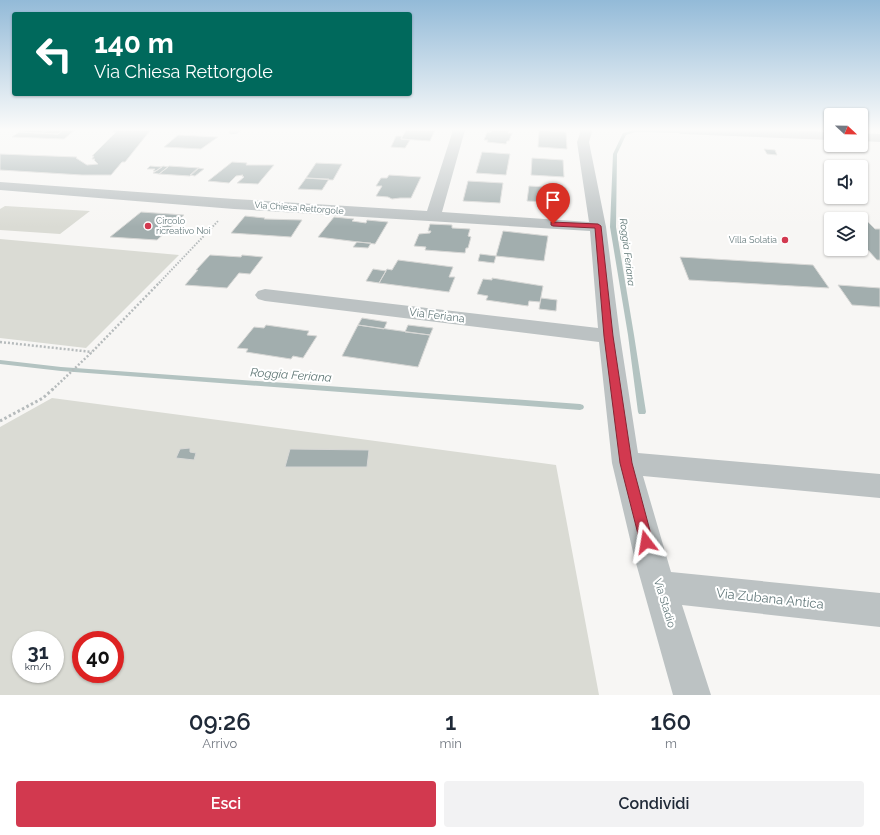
<!DOCTYPE html>
<html lang="it">
<head>
<meta charset="utf-8">
<style>
  :root { --surface:#fff; --page:#f2f2f3; --text:#1f2937; --muted:#747a83; --accent:#d2394f }
  body { margin:0; font-family:Raleway,sans-serif; background:var(--page); color:var(--text); height:100vh; display:flex; flex-direction:column; font-size:15px; white-space:nowrap }
  * { box-sizing:border-box; margin:0 }
  p { font-size:13px; color:var(--muted) }
  .icon { flex:none; width:22px; height:22px; fill:none; stroke:currentColor; stroke-width:2; stroke-linecap:round; stroke-linejoin:round }
  .map { position:relative; height:695px; overflow:hidden }
  .panel { display:flex; flex-direction:column; background:var(--surface); flex:1 }
  .panel>* { flex:none }
  .guide { position:absolute; left:12px; top:12px; width:400px; height:84px; border-radius:4px; box-shadow:0 1px 3px #0004; background:#00695c; color:#fff; overflow:hidden }
  .needle { width:26px; rotate:112deg }
  .controls { position:absolute; left:824px; top:108px; display:grid; gap:8px }
  .controls a { display:grid; place-items:center; width:44px; height:44px; border-radius:4px; background:var(--surface); box-shadow:0 1px 3px #0004; font-size:20px }
  .speed { position:absolute; left:12px; top:631px; display:flex; gap:8px; font-size:20px; font-weight:700; text-align:center }
  .speed>* { display:grid; place-content:center; width:52px; height:52px; border-radius:50%; background:var(--surface); box-shadow:0 1px 3px #0004; line-height:1 }
  .speed small { font-size:10px; font-weight:400 }
  .speed .limit { border:6px solid #d22; background:#fff; color:#111 }
  .pin { position:absolute; display:grid; place-items:center; width:34px; height:34px; color:#fff; margin:-41px -17px; border-radius:50% 50% 50% 0; rotate:-45deg; box-shadow:0 0 4px #0007 }
  .pin .icon { rotate:45deg }
  .me { position:absolute; width:44px; margin:-22px; rotate:346deg; stroke-linejoin:round; filter:drop-shadow(0 0 3px #0008) }
  .turn { display:flex; align-items:center; gap:14px; height:84px; padding:0 16px; font-size:18px }
  .turn .icon { width:52px; height:52px; stroke-width:2.5 }
  .turn b { display:block; font-size:28px; line-height:34px }
  .eta { display:flex; justify-content:space-evenly; align-items:center; height:68px; text-align:center }
  .eta b { font-size:24px; font-weight:600; line-height:28px }
  .button { display:flex; gap:8px; margin-top:auto; padding:8px 16px }
  .button a { flex:1; height:46px; border-radius:4px; background:var(--accent); color:#fff; font-size:16px; font-weight:600; line-height:46px; text-align:center }
  .button a+a { background:var(--page); color:var(--text) }
  .map>svg:first-child { display:block }
  .green { fill:#dadbd4; fill-rule:evenodd }
  .lines { fill:none; stroke-linecap:round; stroke-linejoin:round }
  .stream { fill:#b3c3c1; fill-rule:evenodd }
  .building { fill:#a2aeae; stroke:#d8d8d6 }
  .path-far2 { stroke:#b6bbbc; stroke-width:2; stroke-dasharray:1.5 1.5; stroke-linecap:butt }
  .path-far1 { stroke:#b6bbbc; stroke-width:2.5; stroke-dasharray:2 2; stroke-linecap:butt }
  .path { stroke:#b6bbbc; stroke-width:3; stroke-dasharray:2.5 2.5; stroke-linecap:butt }
  .minor { fill:#bcc2c3; fill-rule:evenodd }
  .route { fill:#d2394f; stroke:#882533 }
  .poi-dot { fill:#d2394f; stroke:#fff; stroke-width:1.5 }
  .labels { text-anchor:middle; stroke-width:4; stroke-linejoin:round; paint-order:stroke }
  .far-street-label { font-size:9px; fill:#657a7c; stroke:#fff }
  .far-poi-label { font-size:9px; fill:#657a7c; stroke:#fff; text-anchor:start }
  .far-water-label { font-size:10px; font-style:italic; fill:#5f7775; stroke:#fff }
  .street-label { font-size:11px; fill:#657a7c; stroke:#fff }
  .water-label { font-size:12px; font-style:italic; fill:#5f7775; stroke:#fff }
  .near-street-label { font-size:13px; fill:#657a7c; stroke:#fff }
</style>
</head>
<body>
<div class="map">
<svg width="880" height="695" viewBox="0 0 880 695">
  <rect width="100%" height="100%" fill="#f7f6f4"/>
  <path class="green" d="M5,206l85,5 -30,23 -60,-4v-21z
    M0,239l179,16 -93,93 -86,-10z
    M52,398l504,67 43,230h-599v-268zM21,640h34v34h-34zM81,640h34v34h-34z"/>
  <g class="lines">
    <path class="stream" d="M635,130l50,1 2,1 -2,1 -50,-1 -9,3 -9,19 -1,73 18,108 12,77 -1,2h-6l-1,-2 -10,-77 -18,-108 3,-73 10,-21z
      M0,360l61,7 519,37 3,1 1,2 -1,2 -3,1 -519,-39 -61,-7z"/>
  </g>
  <path class="building" d="M22,130h21l-1,1 21,-1 -5,4 -39,-2z
    M63,130h12l-11,9 -52,-2 7,-5 39,2z
    M116,130h36l-3,2 -24,30h-3l-11,13h-29l-82,-5v-16l77,3 -1,1 11,7 11,-1 -4,-4 1,-1h-3l2,-3h-2l24,-24h-3z
    M406,130h29l-5,11 -29,-2z
    M491,130h18l-1,3h4l-3,8h-2l-1,3 -19,-2 1,-2h-4l3,-8h4z
    M539,130l27,2 1,17 -29,-2z
    M178,135l40,2 -17,12 -37,-2z
    M396,136h6l-1,3 9,1 -5,8 -14,-1z
    M764,149l11,1 2,5 -10,-1z
    M482,152l28,2 -4,21 -30,-2z
    M532,158l31,2 1,17 -33,-2z
    M232,162l15,1 -1,2h28l-16,19 -21,-1 7,-6 -2,-1 1,-1 -7,1 -7,7 -21,-2z
    M316,163l23,1h3l-9,16 -27,-2z
    M150,166l12,1 -6,4h-3l2,-2h-8z
    M163,166l5,1 -9,7 -6,-1z
    M169,166l30,2 -9,8 -31,-2z
    M198,168l6,1 -9,7 -5,-1z
    M389,175l32,2 -10,21h-11l-8,1 -4,-2 -12,-1 6,-10h-6l5,-8h6z
    M306,178l23,1 -7,11 -24,-1z
    M468,181l35,2 -3,20 -37,-2z
    M529,186l37,2v8h-3l1,7 -37,-2z
    M141,212l43,3 -27,25 -47,-3z
    M245,216l20,2 -1,1 38,1 -11,17 -60,-4z
    M334,217l20,2 -2,2 14,2 1,-3 21,2 -13,22 -57,-7z
    M861,219l5,1 9,9h5v31h-3l-10,-11h-4l-2,-2z
    M430,224l22,1v3l18,1 -2,7 3,1 -3,11h-2l-1,5 -40,-3 1,-3 -12,-1 5,-12 11,-1 1,-2h-3z
    M503,231l45,5 -4,25 -48,-5z
    M357,242l14,1 -3,5 -15,-1z
    M480,254l16,2 -2,7 -16,-2z
    M210,255l31,2 1,-2 21,2 -13,17 -11,-1 -12,15 -42,-3 13,-15h-2z
    M680,257l133,8 16,23 -140,-8z
    M398,260l55,7 -4,10h6l-6,15 -70,-9 8,-14 5,1z
    M373,269l13,2 -7,12 -13,-2z
    M492,278l51,8 -3,16 -11,-1 -1,5 -42,-6 2,-4 -11,-2 6,-15 9,1z
    M838,285l42,3v19l-28,-2z
    M541,298l16,2 -1,11 -17,-2z
    M362,318l25,4 -3,7 -26,-4z
    M266,325l43,6 -2,4 10,1 -14,22 -10,-2 -2,3 -45,-7 2,-3 -11,-1 17,-21 10,1z
    M358,325l72,10 -12,32 -76,-11z
    M408,325l25,3 -3,7 -25,-3z
    M190,448v4l6,1 -2,7 -18,-2 4,-9z
    M290,449l79,1 -2,17h-82z"/>
  <g class="lines">
    <path class="path-far2" d="M159,283l60,-63"/>
    <path class="path-far1" d="M0,342l92,10
      M52,390l40,-38 68,-70"/>
    <path class="path" d="M0,421l43,-23 10,-9"/>
    <path class="minor" d="M229,130h12c-3,4 -6,5 -11,4z
      M453,130h12l-23,82 147,10 -12,-80 4,-12h10l1,2 -3,10 17,85 14,109 18,117 242,21v24l-237,-22 28,96 209,21v34l-198,-22 29,90h-38l-39,-139 -22,-93 -13,-121 -334,-41 -7,-2 -3,-4 3,-4 7,-2 333,39 -8,-97 -356,-22 -234,-19v-8l234,17 193,12z
      M676,130h95l60,2v8l-149,-6 -4,-1z
      M861,133l19,1v8l-19,-1z"/>
  </g>
  <linearGradient id="sky" x2="0" y2="1"><stop stop-color="#93bad8"/><stop offset="0.57" stop-color="#fbfbfa"/><stop offset="1" stop-color="#fbfbfa" stop-opacity="0"/></linearGradient>
  <rect width="880" height="227" fill="url(#sky)"/>
  <path class="route" d="M551,222l47,2 3,2 12,110 19,127 21,79 -2,5 -5,1 -4,-1 -2,-5 -20,-79 -16,-127 -9,-108 -42,-2 -2,-1z"/>
  <g class="poi-dot">
    <circle cx="148" cy="226" r="4"/>
    <circle cx="785" cy="240" r="4"/>
  </g>
  <g class="labels">
    <g class="far-street-label">
      <text transform="translate(299 208) rotate(4)" y="3">Via Chiesa Rettorgole</text>
    </g>
    <g class="far-poi-label">
      <text x="156" y="224">Circolo<tspan x="156" dy="10">ricreativo Noi</tspan></text>
      <text x="777" y="243" text-anchor="end">Villa Solatia</text>
    </g>
    <g class="far-water-label">
      <text transform="translate(628 252) rotate(83)" y="4">Roggia Feriana</text>
    </g>
    <g class="street-label">
      <text transform="translate(437 315) rotate(7)" y="4">Via Feriana</text>
      <text transform="translate(665 603) rotate(73)" y="4">Via Stadio</text>
    </g>
    <g class="water-label">
      <text transform="translate(291 375) rotate(4)" y="4">Roggia Feriana</text>
    </g>
    <g class="near-street-label">
      <text transform="translate(770 598) rotate(6)" y="5">Via Zubana Antica</text>
    </g>
  </g>
</svg>
<div class="controls">
<a><svg class="needle" viewBox="-14 -14 28 28"><path d="M0-13l5 13h-10z" fill="#e53935"/><path d="M0 13l5-13h-10z" fill="#747a83"/></svg></a>
<a><svg class="icon" aria-label="sound" viewBox="0 0 24 24"><path d="M4 9h4l5-4v14l-5-4H4zM17 9q2 3 0 6"/></svg></a>
<a><svg class="icon" aria-label="layers" viewBox="0 0 24 24"><path d="M12 4l9 5-9 5-9-5zM3 14l9 5 9-5"/></svg></a>
</div>
<div class="speed"><div>31<small>km/h</small></div><div class="limit">40</div></div>
<div class="pin" style="left:553px;top:224px;background:#d93025"><svg class="icon" aria-label="arrive" viewBox="0 0 24 24"><path d="M6 21V4h12l-3 4 3 4H6"/></svg></div>
<svg class="me" style="left:646px;top:542px" viewBox="-20 -20 40 40"><path d="M0-17L14 15 0 8-14 15z" fill="#d2394f" stroke="#fff" stroke-width="4"/></svg>
<div class="guide">
<div class="turn"><svg class="icon" aria-label="left" viewBox="0 0 24 24"><path d="M17 20v-9H6M10 6l-5 5 5 5"/></svg><div><b>140 m</b>Via Chiesa Rettorgole</div></div>
</div>
</div>
<section class="panel">
<div class="eta">
<div><b>09:26</b><p>Arrivo</p></div>
<div><b>1</b><p>min</p></div>
<div><b>160</b><p>m</p></div>
</div>
<div class="button"><a>Esci</a><a>Condividi</a></div>
</section>
</body>
</html>
